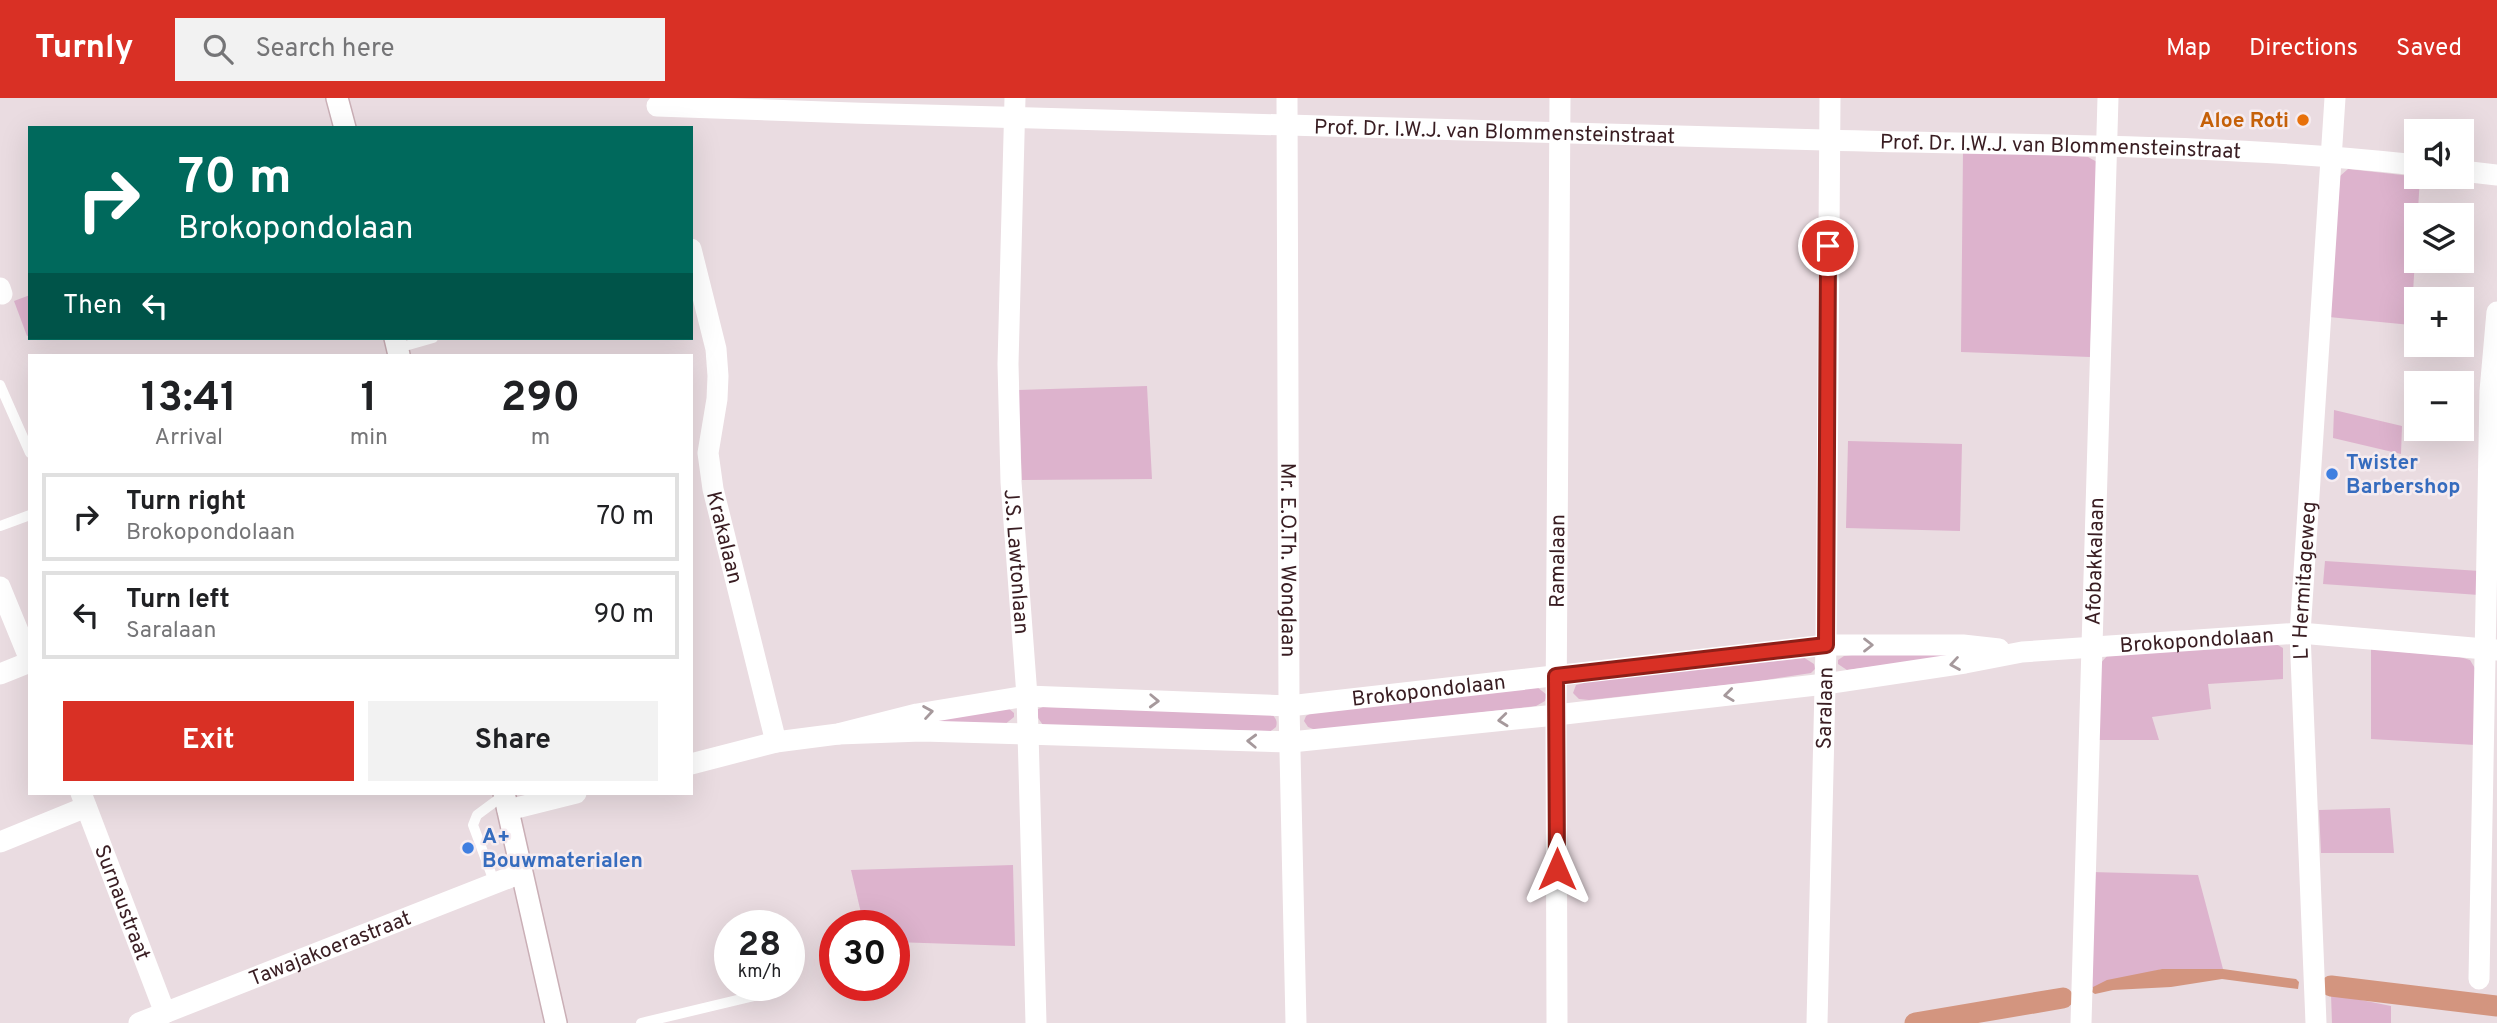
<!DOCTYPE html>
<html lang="en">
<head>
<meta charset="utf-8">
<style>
  :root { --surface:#fff; --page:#f2f2f2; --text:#202124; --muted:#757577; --line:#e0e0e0; --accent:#d93025 }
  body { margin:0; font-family:Overpass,sans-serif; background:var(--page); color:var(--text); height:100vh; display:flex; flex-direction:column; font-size:26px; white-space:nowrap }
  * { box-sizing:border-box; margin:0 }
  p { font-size:23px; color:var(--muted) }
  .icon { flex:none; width:38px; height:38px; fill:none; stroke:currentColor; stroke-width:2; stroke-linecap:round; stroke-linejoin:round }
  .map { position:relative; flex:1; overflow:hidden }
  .details { position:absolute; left:28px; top:256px; width:665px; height:441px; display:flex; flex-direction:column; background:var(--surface); border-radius:0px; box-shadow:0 7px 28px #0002 }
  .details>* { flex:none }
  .guide { position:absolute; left:28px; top:28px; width:665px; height:214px; border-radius:0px; box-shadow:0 7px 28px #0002; background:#00695c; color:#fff; overflow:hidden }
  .buttons { position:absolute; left:2404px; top:21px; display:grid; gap:14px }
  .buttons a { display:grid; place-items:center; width:70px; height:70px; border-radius:0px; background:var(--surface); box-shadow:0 7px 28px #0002; font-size:35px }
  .speed { position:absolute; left:714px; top:812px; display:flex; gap:14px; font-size:35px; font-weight:700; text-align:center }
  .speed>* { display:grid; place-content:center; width:91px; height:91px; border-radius:50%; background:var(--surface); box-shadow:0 7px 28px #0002; line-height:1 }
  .speed small { font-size:18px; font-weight:400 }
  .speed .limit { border:10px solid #d22; background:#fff; color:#111 }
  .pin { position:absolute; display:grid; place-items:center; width:60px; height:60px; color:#fff; margin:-30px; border:4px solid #fff; border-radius:50%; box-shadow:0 2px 7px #0007 }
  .me { position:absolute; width:77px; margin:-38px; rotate:0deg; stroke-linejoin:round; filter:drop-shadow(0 0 5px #0008) }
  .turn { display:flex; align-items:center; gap:24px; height:147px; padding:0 35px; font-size:32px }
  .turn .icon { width:91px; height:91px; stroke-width:2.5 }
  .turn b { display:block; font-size:49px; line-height:60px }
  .then { display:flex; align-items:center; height:66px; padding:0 35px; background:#0003; gap:14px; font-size:26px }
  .eta { display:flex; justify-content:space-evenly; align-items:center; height:119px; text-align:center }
  .eta b { font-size:42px; font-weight:700; line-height:49px }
  .primary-button { display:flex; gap:14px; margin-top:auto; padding:14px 35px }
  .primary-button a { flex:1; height:80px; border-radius:0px; background:var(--accent); color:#fff; font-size:28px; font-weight:700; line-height:80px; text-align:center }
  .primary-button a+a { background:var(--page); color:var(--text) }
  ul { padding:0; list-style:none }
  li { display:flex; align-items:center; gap:21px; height:88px; margin:0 14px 10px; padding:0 21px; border:4px solid var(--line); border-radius:0px }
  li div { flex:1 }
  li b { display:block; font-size:26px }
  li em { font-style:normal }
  header { display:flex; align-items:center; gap:42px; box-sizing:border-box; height:98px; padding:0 35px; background:var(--accent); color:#fff }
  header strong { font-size:33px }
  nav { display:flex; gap:38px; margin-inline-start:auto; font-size:24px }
  .search { width:490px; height:63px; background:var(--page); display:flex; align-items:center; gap:18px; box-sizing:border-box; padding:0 24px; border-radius:0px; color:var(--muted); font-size:26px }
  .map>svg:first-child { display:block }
  .green { fill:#ddb3cd }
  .water { fill:#d3957f }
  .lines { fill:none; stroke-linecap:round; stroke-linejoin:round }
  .canal { stroke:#d3957f; stroke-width:21 }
  .secondary-casing { stroke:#caafb6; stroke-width:24 }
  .lane { stroke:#fff; stroke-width:10 }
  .street { stroke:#fff; stroke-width:21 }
  .secondary { stroke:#fff; stroke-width:21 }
  .oneway { stroke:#a6999c }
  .route-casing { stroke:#8d1f18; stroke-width:18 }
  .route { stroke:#d93025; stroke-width:12 }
  .food-dot { fill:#e8710a; stroke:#f6ecf0; stroke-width:2.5 }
  .shop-dot { fill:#3f7fe0; stroke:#f6ecf0; stroke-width:2.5 }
  .labels { text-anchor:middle; stroke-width:5; stroke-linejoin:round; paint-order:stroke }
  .food-label { font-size:21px; font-weight:bold; fill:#c56008; stroke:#f6ecf0; text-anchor:end }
  .street-label { font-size:21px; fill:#391d22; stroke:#f6ecf0 }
  .shop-label { font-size:21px; font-weight:bold; fill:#366cbe; stroke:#f6ecf0; text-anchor:start }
</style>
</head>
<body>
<header>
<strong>Turnly</strong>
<div class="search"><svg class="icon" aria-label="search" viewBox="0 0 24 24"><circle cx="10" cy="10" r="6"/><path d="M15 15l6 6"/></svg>Search here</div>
<nav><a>Map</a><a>Directions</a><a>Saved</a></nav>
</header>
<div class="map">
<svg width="2497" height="925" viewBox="0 0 2497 925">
  <rect width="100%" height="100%" fill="#eadce1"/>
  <path class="green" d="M1963,53l125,6 9,5 -7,195 -129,-5z
    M2348,71l72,8 -9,148 -82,-8 11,-141z
    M30,197v40l-3,1 -13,-35z
    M1147,288l5,93 -130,1 -4,-90z
    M2334,312l68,16 -1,28 -68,-16z
    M1848,343l114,3 -2,87 -114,-3z
    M2325,463l155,10 -1,24 -156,-11z
    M2276,546l7,4v31l-75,5 3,25 -59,8 7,23h-65l4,-74 9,-10z
    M2371,551l89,8 10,3 6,10 -1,75 -104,-6z
    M1867,555h79l2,4 -101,13 -9,-6v-4l6,-4z
    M1803,559l11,7 1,5 -4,4 -58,9 -164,18 -10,-1 -6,-6 3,-8 12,-3z
    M1537,589l10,8 -2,6 -9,5 -218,25 -10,-4 -4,-6 2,-5 7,-4z
    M1007,609l7,6v4l-10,8 -66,-3 -3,-4z
    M1043,609l226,5c6,5 9,8 7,15l-5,4 -228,-6 -5,-7v-9z
    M2390,710l4,45h-73l-2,-43z
    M1013,767l2,81 -121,-4v-16h-30l-13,-56z
    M2092,774l106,3 25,94h-61l-69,19 -5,-1z
    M2331,896l60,12v17h-59z"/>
  <path class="water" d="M2162,871h61l73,10 3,3 -1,7 -76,-10 -51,8 -58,3 -18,4 -3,-2 1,-5 14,-7z"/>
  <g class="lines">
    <path class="canal" d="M2331,888l166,20
      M1915,925l148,-25"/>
    <g class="secondary-casing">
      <path id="secondary" d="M337,0l8,30
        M395,240l4,17
        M504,695l52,230"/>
    </g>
    <path class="lane" d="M398,250l35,-10
      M0,287l30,68
      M0,428l30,-11
      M495,786l-22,-59 4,-10 27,-20
      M641,925l134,-32"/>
    <g class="street">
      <path id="s1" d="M1015,0l-7,266 3,118 16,214 9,327"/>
      <path id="s2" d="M1287,0l2,608 7,317"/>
      <path id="s3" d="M657,8c389,15 778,23 1168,34 197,6 396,3 592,25"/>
      <path d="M2462,73l35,4"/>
      <path id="s4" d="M691,151l25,100 2,27 -1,23 -9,54 5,36 63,253"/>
      <path d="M0,190l2,6"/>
      <path d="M0,489l30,73"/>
      <path d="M0,576l30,-12"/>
      <path id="s5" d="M838,636l84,-3 369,11 265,-27 269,-31 140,-21 57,-11 278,-19 197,17"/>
      <path id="s6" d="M691,666l85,-22 62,-8 79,-20 110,-18 262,10 537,-61h137l36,4"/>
      <path id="s7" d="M81,695l84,220"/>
      <path d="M508,712l68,-17"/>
      <path d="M0,744l86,-35"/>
      <path d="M2479,881l11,-588 7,-79"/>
      <path id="s8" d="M139,925l382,-150"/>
      <path id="s9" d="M1557,925l-1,-308 4,-617"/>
      <path id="s10" d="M1817,925l9,-378 4,-547"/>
      <path id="s11" d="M2081,925l27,-925"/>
      <path id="s12" d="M2316,925l-16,-390 35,-535"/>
    </g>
    <use href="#secondary" class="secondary"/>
  </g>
  <defs><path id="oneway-chevron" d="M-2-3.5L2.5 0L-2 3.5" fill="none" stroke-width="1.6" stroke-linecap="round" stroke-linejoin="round" transform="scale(1.75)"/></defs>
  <g class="oneway">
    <use href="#oneway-chevron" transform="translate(1868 547)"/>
    <use href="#oneway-chevron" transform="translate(1955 566) rotate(171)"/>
    <use href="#oneway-chevron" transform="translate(1729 597) rotate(173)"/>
    <use href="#oneway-chevron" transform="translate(1154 603) rotate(2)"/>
    <use href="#oneway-chevron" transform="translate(928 614) rotate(-9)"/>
    <use href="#oneway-chevron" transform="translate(1503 622) rotate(174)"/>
    <use href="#oneway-chevron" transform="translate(1252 643) rotate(-178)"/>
  </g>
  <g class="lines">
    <g class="route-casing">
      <path id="route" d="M1557,771l-1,-193 270,-31 2,-399"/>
    </g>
    <use href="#route" class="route"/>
  </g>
  <circle class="food-dot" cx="2303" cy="22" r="7"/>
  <g class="shop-dot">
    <circle cx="2332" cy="376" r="7"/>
    <circle cx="468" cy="750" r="7"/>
  </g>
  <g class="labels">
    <g class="food-label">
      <text x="2289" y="29">Aloe Roti</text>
    </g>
    <g class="street-label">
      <text dy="7" stroke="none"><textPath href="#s3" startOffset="838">Prof. Dr. I.W.J. van Blommensteinstraat</textPath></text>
      <text dy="7" stroke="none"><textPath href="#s3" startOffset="1404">Prof. Dr. I.W.J. van Blommensteinstraat</textPath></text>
      <text dy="7" stroke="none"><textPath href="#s4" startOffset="294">Krakalaan</textPath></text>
      <text dy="7" stroke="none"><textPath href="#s9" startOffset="462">Ramalaan</textPath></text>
      <text dy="7" stroke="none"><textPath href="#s11" startOffset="462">Afobakkalaan</textPath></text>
      <text dy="7" stroke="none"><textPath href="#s1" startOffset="464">J.S. Lawtonlaan</textPath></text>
      <text dy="7" stroke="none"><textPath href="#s2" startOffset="462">Mr. E.O.Th. Wonglaan</textPath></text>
      <text dy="7" stroke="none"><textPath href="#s12" startOffset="443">L' Hermitageweg</textPath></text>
      <text dy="7" stroke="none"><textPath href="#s5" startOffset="1365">Brokopondolaan</textPath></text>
      <text dy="7" stroke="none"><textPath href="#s6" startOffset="746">Brokopondolaan</textPath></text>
      <text dy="7" stroke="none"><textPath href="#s10" startOffset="315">Saralaan</textPath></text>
      <text dy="7" stroke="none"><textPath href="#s7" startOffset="117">Surnaustraat</textPath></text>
      <text dy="7" stroke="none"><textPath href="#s8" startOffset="205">Tawajakoerastraat</textPath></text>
    </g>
    <g class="shop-label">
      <text x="2346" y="371">Twister<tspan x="2346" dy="24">Barbershop</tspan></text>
      <text x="482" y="745">A+<tspan x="482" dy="24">Bouwmaterialen</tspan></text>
    </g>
  </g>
</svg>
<div class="buttons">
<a><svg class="icon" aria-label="sound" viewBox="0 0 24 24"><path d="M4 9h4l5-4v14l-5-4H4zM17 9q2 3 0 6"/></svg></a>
<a><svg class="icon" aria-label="layers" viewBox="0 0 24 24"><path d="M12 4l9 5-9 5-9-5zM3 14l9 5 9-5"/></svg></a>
<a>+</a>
<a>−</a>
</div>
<div class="speed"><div>28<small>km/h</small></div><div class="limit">30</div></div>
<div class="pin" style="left:1828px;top:148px;background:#d93025"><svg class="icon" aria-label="arrive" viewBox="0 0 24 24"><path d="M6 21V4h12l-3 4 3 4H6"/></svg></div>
<svg class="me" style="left:1557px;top:771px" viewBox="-20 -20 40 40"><path d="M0-17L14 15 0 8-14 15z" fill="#d93025" stroke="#fff" stroke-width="4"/></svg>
<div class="guide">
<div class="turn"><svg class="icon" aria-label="right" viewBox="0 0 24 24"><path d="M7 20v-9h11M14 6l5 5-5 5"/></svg><div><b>70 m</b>Brokopondolaan</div></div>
<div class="then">Then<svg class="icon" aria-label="left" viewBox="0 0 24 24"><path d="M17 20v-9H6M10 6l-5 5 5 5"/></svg></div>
</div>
<section class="details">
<div class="eta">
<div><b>13:41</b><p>Arrival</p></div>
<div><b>1</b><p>min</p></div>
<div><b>290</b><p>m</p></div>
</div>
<ul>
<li><svg class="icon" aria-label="right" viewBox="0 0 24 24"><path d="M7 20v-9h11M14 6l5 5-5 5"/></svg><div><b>Turn right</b><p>Brokopondolaan</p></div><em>70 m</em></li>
<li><svg class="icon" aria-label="left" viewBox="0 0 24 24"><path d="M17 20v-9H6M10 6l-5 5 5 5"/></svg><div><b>Turn left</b><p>Saralaan</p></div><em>90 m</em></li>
</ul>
<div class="primary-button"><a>Exit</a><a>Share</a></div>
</section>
</div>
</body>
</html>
